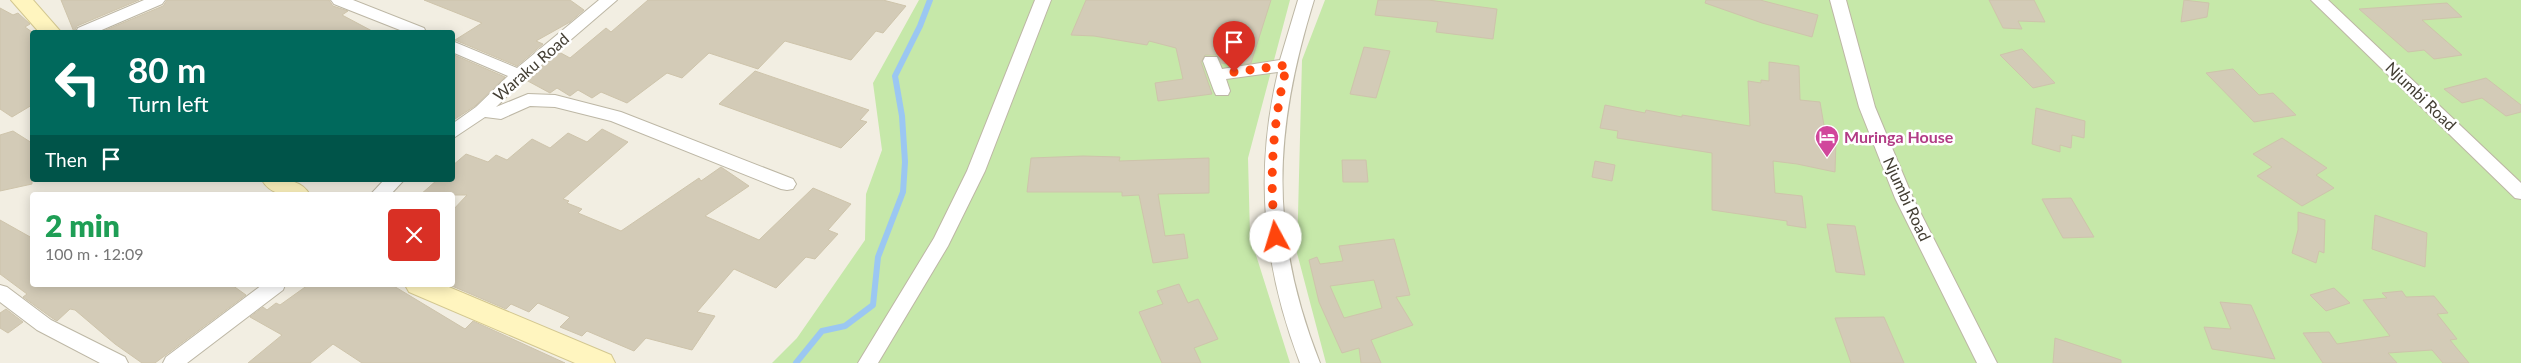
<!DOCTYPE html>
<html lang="en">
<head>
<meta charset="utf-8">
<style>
  :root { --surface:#fff; --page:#f6f6f6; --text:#222; --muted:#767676 }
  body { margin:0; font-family:Lato,sans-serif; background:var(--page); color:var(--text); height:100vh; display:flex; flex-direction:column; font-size:19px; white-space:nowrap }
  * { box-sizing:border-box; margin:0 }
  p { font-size:16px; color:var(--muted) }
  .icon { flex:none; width:28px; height:28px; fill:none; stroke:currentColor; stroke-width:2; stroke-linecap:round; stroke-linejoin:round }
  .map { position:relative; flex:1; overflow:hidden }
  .drawer { position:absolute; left:30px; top:192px; width:425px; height:95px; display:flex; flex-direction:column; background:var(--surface); border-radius:5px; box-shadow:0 2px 12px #0003 }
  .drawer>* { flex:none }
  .top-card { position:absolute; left:30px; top:30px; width:425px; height:152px; border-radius:5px; box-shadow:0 2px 12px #0003; background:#00695c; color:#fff; overflow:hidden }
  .pin { position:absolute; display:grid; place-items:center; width:42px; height:42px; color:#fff; margin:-51px -21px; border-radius:50% 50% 50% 0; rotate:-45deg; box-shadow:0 0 5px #0007 }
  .pin .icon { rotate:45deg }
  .me { position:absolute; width:55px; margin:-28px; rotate:354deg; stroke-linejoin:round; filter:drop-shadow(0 0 4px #0008) }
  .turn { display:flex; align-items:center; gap:18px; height:105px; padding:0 15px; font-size:22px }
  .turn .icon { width:65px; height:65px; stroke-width:2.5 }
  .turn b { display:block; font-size:35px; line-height:42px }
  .then { display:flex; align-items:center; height:48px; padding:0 15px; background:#0003; gap:10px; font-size:19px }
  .round { display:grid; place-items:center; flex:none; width:52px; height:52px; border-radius:5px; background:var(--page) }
  .headline { display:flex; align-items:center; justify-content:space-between; height:85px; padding:0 15px }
  h1 { font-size:30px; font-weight:800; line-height:38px; color:#1e9e55 }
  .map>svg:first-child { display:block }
  .green { fill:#c6e8a9 }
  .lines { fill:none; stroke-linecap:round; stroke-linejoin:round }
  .stream { stroke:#9bc7f2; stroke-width:6 }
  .building { fill:#d3cbb7; stroke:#cec4ab; fill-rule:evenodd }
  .street-casing { stroke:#bdb7a5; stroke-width:2 }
  .secondary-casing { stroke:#d3c790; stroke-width:2 }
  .street { fill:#fff; fill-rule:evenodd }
  .secondary { fill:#fff5bf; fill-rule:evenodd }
  .route { stroke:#ff450c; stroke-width:9; stroke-dasharray:0 16.2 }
  .labels { text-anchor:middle; stroke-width:5; stroke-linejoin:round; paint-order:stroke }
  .street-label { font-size:16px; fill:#433e33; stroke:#fff }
  .hotel-label { font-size:16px; font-weight:bold; fill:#b23c85; stroke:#fff; text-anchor:start }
</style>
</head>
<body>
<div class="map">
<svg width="2521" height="363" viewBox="0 0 2521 363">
  <rect width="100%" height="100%" fill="#f2eee2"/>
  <path class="green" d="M919,0h371l-42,158 2,78 40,127h-518l25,-25 68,-98 1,-46 16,-44 -9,-67z
    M1325,0h1196v363h-1195l-29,-110 5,-193z"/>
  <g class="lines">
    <path class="stream" d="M796,363l26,-32 23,-5 28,-21 5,-48 25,-65 2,-30 -3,-46 -7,-40 25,-50 10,-26"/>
  </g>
  <path class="building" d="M61,0h78l-62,26 -3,6z
    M167,0h162l4,6 15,5 -6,4 32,17h-273l62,-26z
    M424,0h146l14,10 -14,12 -34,19 7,3 -26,22 -62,-26 27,-17z
    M648,0h235l23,6 -23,27 -7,-2 -25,29 -66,-19 -27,28 -49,-16 -27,25 -15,-5 -40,30 -26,-11 -9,6 -14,-8 -8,6 -13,-8 -7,5 -24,-13 33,-28 11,6 36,-30 5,4z
    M1086,0h185l-20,63 -15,2 -15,-2 -4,-8h-12l-4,7 11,32 -54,7 -3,-18 28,-4 -7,-31 -27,-7 -2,4 -53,-9 -23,-1z
    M1378,0h50l69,9 -4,30 -57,-7 2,-10 -63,-7z
    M1706,0h54l58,15 -6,22 -50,-14 -57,-20z
    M1989,0h45l11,22 -27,-1 4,8 -19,-1z
    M2184,0l25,3 -2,14 -26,5z
    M2447,3l15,14 -40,3 40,35 -28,4 -10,-9 -16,2 -49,-43z
    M0,8l13,7 5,-2 12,11 -5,3 7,5v73l-20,12 -12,-8z
    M1364,47l26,4 -14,47 -26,-4z
    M2022,49l33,34 -22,5 -33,-33z
    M452,54l53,23 -30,29 -23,15z
    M1769,62l30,4 1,34 20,2 6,35 10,2 -1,33 -38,-8 -24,-3 2,32 27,3 4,32 -19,-3v-4l-75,-11v-57l-95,-15 1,-7 -18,-3 5,-23 40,8 1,-3 36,7v-2l68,11 -2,-45 13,2v-3l8,1z
    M2233,69l26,26 14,-2 23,22 -42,7 -48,-49z
    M755,71l114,39 -9,10 7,2 -26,26 -122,-44z
    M2486,78l35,27v7l-15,4 -24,-18 -20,5 -18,-14z
    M2036,108l49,13 -1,17 -12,-3 -1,13 -11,-3v7l-28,-8z
    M602,129l26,13 -65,57 6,2 -2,2 15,6 -4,4 43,18 78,-53 2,3 20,-14 28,19 -44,30 54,24 54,-52 38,16 -23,26 10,4 -23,25 -9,-2 -30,31 -42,-19 -37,43 18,4 -23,34 -46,-12 -12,13 -47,-20 -5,5 -22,-9 10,-10 -32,-14 -9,9 -18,-8 -5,5 -54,-23v-75l15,-16h-47l17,-15h15v-14l14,-12 22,8 8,-7 11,5 25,-21 18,9 18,-15 19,9z
    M13,131l19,12v41l-32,7v-56z
    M2282,138l45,30 -11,7 18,13 -32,18 -45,-30 15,-9 -19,-13z
    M1083,156l37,1 -1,4 90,-3v35l-51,1 7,42 19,-2 4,24 -35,5 -14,-68 -17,1v-4h-95l4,-34z
    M1342,160h24l2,22h-25z
    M1595,161l20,4 -3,16 -20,-4z
    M2071,198l23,39 -31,1 -21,-39z
    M2298,212l27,8 -1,33 -5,-2 -3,12 -24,-10 6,-23z
    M2375,215l52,18 -2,34 -53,-18z
    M0,220l32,18v47h200l14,10 -91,68h-13l-27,-19 -40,-34 -5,-1 -13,12 -5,-3 -29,-21 4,-3 -27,-20z
    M1827,224l28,2 10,49 -29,-3z
    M1394,239l16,56 -14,2 17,28 -42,15 10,23h-20l-2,-15 -17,5 -23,-51 -10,-42 8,-3 3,7 23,-3 -4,-15zM1374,280l8,28 -38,10 -14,-32z
    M1179,284l9,19 10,-4 20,40 -24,9 7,15h-39l-23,-51 24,-8 -6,-13z
    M308,285h84l73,44 8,-8 92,42h-203l-29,-19 -23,19h-62l34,-28 -32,-18 13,-10 4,3 9,-7 4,2z
    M2334,288l16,15 -24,8 -16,-16z
    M2402,291l4,6 28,-1 14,17 -11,1 20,25 -7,1 19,23h-26l-11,-13 -44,3 9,10h-74l-20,-30 26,-1 8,12 53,-8 -27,-36 24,-2 -5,-5z
    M2220,302l31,3 24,54 -63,-10 -8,-22 27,2z
    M6,309l17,13 -15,11 -8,-5v-15z
    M1884,317l20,46h-53l-16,-45z
    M2055,338l66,22v3h-68z"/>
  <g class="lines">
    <g class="street-casing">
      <path id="street" d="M144,0h21l-3,4 -65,28h-21l2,-4z
        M331,0h22l71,28 2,4h-21l-71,-28z
        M599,0h18l-92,79 -29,28 32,-13 27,1 66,17 172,67 3,5 -3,5 -6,1 -6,-1 -170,-68 -56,-14 -25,-1 -29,13 -16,-2 -33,22v-15l24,-17 32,-31 -56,-24v-11l65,27z
        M1035,0h16l-66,171 -37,75 -70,117h-20l76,-125 33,-67z
        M1298,0h16c-41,132 -45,234 6,363h-20c-37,-97 -46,-189 -22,-291l-52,7 4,12 -2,4h-12l-2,-4 -11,-30 2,-4h12l5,12 58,-9z
        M1830,0h16l29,107 38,91 84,165h-20l-82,-165 -36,-91z
        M2311,0h17l193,183v16l-6,-1z
        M384,180h20l-14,15h-20z
        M0,285l7,2 44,33 74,37 3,6h-28l-63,-33 -37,-28z
        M262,285h23l-2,5 -96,73h-24l3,-6z"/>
    </g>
    <g class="secondary-casing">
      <path id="secondary" d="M11,0h22l28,32h-22z
        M262,180c18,0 38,-3 48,15 -18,0 -38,3 -48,-15z
        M405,285h39l167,70 4,8h-40l-166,-71z"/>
    </g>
    <use href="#street" class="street"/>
    <use href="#secondary" class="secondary"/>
  </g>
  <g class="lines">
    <path class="route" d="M1234,72l53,-7c-14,54 -19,117 -11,172"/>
  </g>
  <defs>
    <g id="hotel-pin" transform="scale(1.25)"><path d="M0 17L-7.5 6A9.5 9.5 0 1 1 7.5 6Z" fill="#d1479c" stroke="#fff"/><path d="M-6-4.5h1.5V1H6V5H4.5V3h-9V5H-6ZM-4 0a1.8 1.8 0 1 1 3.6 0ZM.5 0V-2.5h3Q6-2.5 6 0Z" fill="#fff"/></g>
  </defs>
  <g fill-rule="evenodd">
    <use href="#hotel-pin" x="1827" y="137"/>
  </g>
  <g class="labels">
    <g class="street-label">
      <text transform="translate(531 67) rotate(-41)" y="6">Waraku Road</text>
      <text transform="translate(2421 96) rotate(44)" y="6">Njumbi Road</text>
      <text transform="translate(1907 199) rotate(65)" y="6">Njumbi Road</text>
    </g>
    <g class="hotel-label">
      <text x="1844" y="143">Muringa House</text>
    </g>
  </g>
</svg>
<div class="pin" style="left:1234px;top:72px;background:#d93025"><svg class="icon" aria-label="arrive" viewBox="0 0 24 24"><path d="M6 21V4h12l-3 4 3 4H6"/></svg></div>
<svg class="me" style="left:1276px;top:237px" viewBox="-20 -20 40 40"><circle r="19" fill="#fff"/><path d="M0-13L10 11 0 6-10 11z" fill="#ff450c"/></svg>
<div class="top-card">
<div class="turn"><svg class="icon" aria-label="left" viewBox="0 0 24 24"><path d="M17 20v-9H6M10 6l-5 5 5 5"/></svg><div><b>80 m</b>Turn left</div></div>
<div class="then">Then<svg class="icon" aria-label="arrive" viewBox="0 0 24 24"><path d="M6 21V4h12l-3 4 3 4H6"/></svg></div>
</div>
<section class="drawer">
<div class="headline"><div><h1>2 min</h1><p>100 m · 12:09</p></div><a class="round" style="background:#d93025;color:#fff"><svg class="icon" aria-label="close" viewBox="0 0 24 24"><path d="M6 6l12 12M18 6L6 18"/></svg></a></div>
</section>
</div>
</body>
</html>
